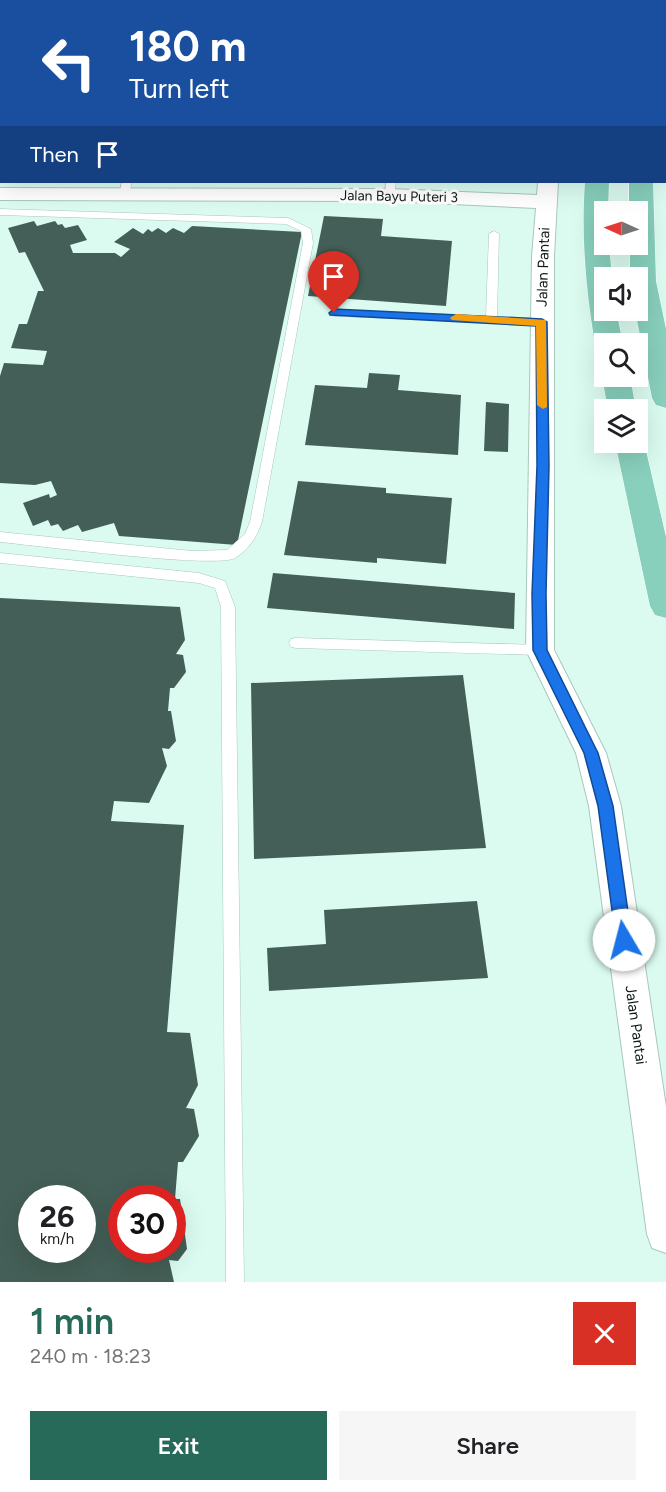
<!DOCTYPE html>
<html lang="en">
<head>
<meta charset="utf-8">
<style>
  :root { --surface:#fff; --page:#f6f6f6; --text:#202124; --muted:#757577; --accent:#286a5a }
  body { margin:0; font-family:Figtree,sans-serif; background:var(--page); color:var(--text); height:100vh; display:flex; flex-direction:column; font-size:22px; white-space:nowrap }
  * { box-sizing:border-box; margin:0 }
  p { font-size:20px; color:var(--muted) }
  .icon { flex:none; width:33px; height:33px; fill:none; stroke:currentColor; stroke-width:2; stroke-linecap:round; stroke-linejoin:round }
  .map { position:relative; height:1282px; overflow:hidden }
  .panel { display:flex; flex-direction:column; background:var(--surface); flex:1 }
  .panel>* { flex:none }
  .hud { position:absolute; left:0px; top:0px; width:666px; height:183px; box-shadow:0 6px 24px #0002; background:#1a4fa0; color:#fff; overflow:hidden }
  .needle { width:39px; rotate:273deg }
  .controls { position:absolute; left:594px; top:201px; display:grid; gap:12px }
  .controls a { display:grid; place-items:center; width:54px; height:54px; border-radius:0px; background:var(--surface); box-shadow:0 6px 24px #0002; font-size:30px }
  .speed { position:absolute; left:18px; top:1185px; display:flex; gap:12px; font-size:30px; font-weight:700; text-align:center }
  .speed>* { display:grid; place-content:center; width:78px; height:78px; border-radius:50%; background:var(--surface); box-shadow:0 6px 24px #0002; line-height:1 }
  .speed small { font-size:15px; font-weight:400 }
  .speed .limit { border:9px solid #d22; background:#fff; color:#111 }
  .pin { position:absolute; display:grid; place-items:center; width:51px; height:51px; color:#fff; margin:-62px -26px; border-radius:50% 50% 50% 0; rotate:-45deg; box-shadow:0 0 6px #0007 }
  .pin .icon { rotate:45deg }
  .me { position:absolute; width:66px; margin:-33px; rotate:352deg; stroke-linejoin:round; filter:drop-shadow(0 0 4px #0008) }
  .turn { display:flex; align-items:center; gap:21px; height:126px; padding:0 30px; font-size:27px }
  .turn .icon { width:78px; height:78px; stroke-width:2.5 }
  .turn b { display:block; font-size:42px; line-height:51px }
  .then { display:flex; align-items:center; height:57px; padding:0 30px; background:#0003; gap:12px; font-size:22px }
  .round { display:grid; place-items:center; flex:none; width:63px; height:63px; border-radius:0px; background:var(--page) }
  .summary { display:flex; align-items:center; justify-content:space-between; height:102px; padding:0 30px }
  h1 { font-size:36px; font-weight:600; line-height:45px; color:var(--accent) }
  .action { display:flex; gap:12px; margin-top:auto; padding:12px 30px }
  .action a { flex:1; height:69px; border-radius:0px; background:var(--accent); color:#fff; font-size:24px; font-weight:600; line-height:69px; text-align:center }
  .action a+a { background:var(--page); color:var(--text) }
  .map>svg:first-child { display:block }
  .building { fill:#445f57; fill-rule:evenodd }
  .lines { fill:none; stroke-linecap:round; stroke-linejoin:round }
  .service-casing { stroke:#a8c7bd; stroke-width:1 }
  .minor-casing { stroke:#a8c7bd; stroke-width:2 }
  .trunk-casing { stroke:#fff; stroke-width:1 }
  .service { fill:#fff; fill-rule:evenodd }
  .minor { fill:#fff; fill-rule:evenodd }
  .trunk { fill:#88cfbc; fill-rule:evenodd }
  .route { fill:#1a73e8; stroke:#114b97; stroke-width:1.5 }
  .slow { fill:#f59e0b }
  .labels { text-anchor:middle; stroke-width:6; stroke-linejoin:round; paint-order:stroke }
  .far-street-label { font-size:14px; fill:#101b18; stroke:#fff }
  .street-label { font-size:15px; fill:#101b18; stroke:#fff }
</style>
</head>
<body>
<div class="map">
<svg width="666" height="1282" viewBox="0 0 666 1282">
  <rect width="100%" height="100%" fill="#dbfbf1"/>
  <path class="building" d="M324,216l59,3 -2,17 71,5 -6,65 -138,-10z
    M34,221l3,5 18,-5 3,4 4,-1 3,4 13,-3 9,15 -17,5 3,8h42l6,4 9,-8 -16,-7 19,-14 10,6 5,-5 4,3 6,-4 8,5 7,-5 11,5 8,-7 110,6 -65,313 -118,-9 -5,-13 -32,9 -4,-7 -15,6 -5,-7 -7,2 -3,-6 -15,6 -10,-23 26,-9 1,4 7,-3 -6,-14 -16,4 -35,-2v-107l4,-13 39,2 4,-14 -36,-3 8,-24h8l11,-33h6l-19,-39 -6,1 -11,-25z
    M369,373l31,2 -2,15 63,5 -3,60 -153,-10 10,-60 52,3z
    M486,402l23,2 -1,48 -24,-1z
    M298,481l88,7v5l66,5 -6,66 -69,-6v5l-93,-8z
    M273,573l242,20 -1,36 -247,-21z
    M0,598l180,9 5,33 -9,14 7,1 3,17 -12,16h-4l-2,23h3l5,30 -7,8 -7,-1 5,18 -18,37 -35,-2 -3,20 73,4 -17,207 23,1 8,52 -12,23 8,1 5,27 -16,26h-5l-3,37h5l7,50 -9,12 -9,-1 5,22h-174zM32,1198h50v52h-50zM122,1198h50v52h-50z
    M463,675l23,173 -232,11 -3,-176z
    M477,901l11,77 -219,13 -2,-43 59,-4 -2,-34z"/>
  <g class="lines">
    <g class="service-casing">
      <path id="service" d="M0,100l2,1v6l-2,-1z
        M122,182h10l-4,14 -4,1 -5,-3z
        M386,182h10l-2,15 -4,1 -5,-3z
        M0,209l288,9 23,11 2,14 -51,279c-5,14 -13,28 -27,36 -18,11 -202,-13 -235,-16v-10l192,19 35,-1 18,-16 5,-12 53,-279 -2,-12 -15,-7 -286,-9z
        M494,231l5,3 -2,83 45,1 5,4 -1,2 -212,-8 -5,-3 5,-3 152,6 3,-82z
        M0,553l199,20 26,8 10,26 9,675h-18l-5,-675 -6,-19 -16,-5 -199,-20z
        M296,638l244,7 5,1 2,4 -2,4 -5,1 -244,-7 -5,-1 -2,-4 2,-4z"/>
    </g>
    <g class="minor-casing">
      <path id="minor" d="M562,0h18v2h-18z
        M538,182h20l-4,74v394l52,103 15,53 45,301v146l-14,-5 -5,-14 -58,-428 -13,-53 -50,-103 6,-394 4,-48 -146,-7 -390,-1v-12l390,1 147,6z"/>
    </g>
    <g class="trunk-casing">
      <path id="trunk" d="M605,0h20l-21,2z
        M640,0h20v2h-20z
        M585,182h24l-1,30h-4v32h5l3,34h-8v32h12l7,34h-19v8l-5,-2 -4,-6c-9,-54 -14,-107 -10,-162z
        M629,182h24l3,99 10,48v79l-10,-3 -4,-7 -17,-88h3v-32h-8v-34h8v-32h-9z
        M604,372v4h26l6,34h-28l-6,-34z
        M638,434l6,8 22,95v81l-11,-3 -5,-9 -35,-164h23z"/>
    </g>
    <use href="#service" class="service"/>
    <use href="#minor" class="minor"/>
    <use href="#trunk" class="trunk"/>
  </g>
  <path class="route" d="M334,309l208,10 5,3 2,144 -3,128 1,56 51,103 15,53 19,134 -2,5 -6,2 -5,-2 -3,-5 -18,-134 -14,-53 -51,-103 -1,-56 5,-128 -1,-140 -206,-11 -1,-2z"/>
  <path class="slow" d="M456,314l90,6 1,87 -4,2 -6,-4 -1,-79 -84,-6 -2,-2z"/>
  <g class="labels">
    <g class="far-street-label">
      <text transform="translate(399 196) rotate(1)" y="5">Jalan Bayu Puteri 3</text>
    </g>
    <g class="street-label">
      <text transform="translate(543 267) rotate(-88)" y="5">Jalan Pantai</text>
      <text transform="translate(636 1025) rotate(82)" y="5">Jalan Pantai</text>
    </g>
  </g>
</svg>
<div class="controls">
<a><svg class="needle" viewBox="-14 -14 28 28"><path d="M0-13l5 13h-10z" fill="#e53935"/><path d="M0 13l5-13h-10z" fill="#757577"/></svg></a>
<a><svg class="icon" aria-label="sound" viewBox="0 0 24 24"><path d="M4 9h4l5-4v14l-5-4H4zM17 9q2 3 0 6"/></svg></a>
<a><svg class="icon" aria-label="search" viewBox="0 0 24 24"><circle cx="10" cy="10" r="6"/><path d="M15 15l6 6"/></svg></a>
<a><svg class="icon" aria-label="layers" viewBox="0 0 24 24"><path d="M12 4l9 5-9 5-9-5zM3 14l9 5 9-5"/></svg></a>
</div>
<div class="speed"><div>26<small>km/h</small></div><div class="limit">30</div></div>
<div class="pin" style="left:334px;top:313px;background:#d93025"><svg class="icon" aria-label="arrive" viewBox="0 0 24 24"><path d="M6 21V4h12l-3 4 3 4H6"/></svg></div>
<svg class="me" style="left:624px;top:940px" viewBox="-20 -20 40 40"><circle r="19" fill="#fff"/><path d="M0-13L10 11 0 6-10 11z" fill="#1a73e8"/></svg>
<div class="hud">
<div class="turn"><svg class="icon" aria-label="left" viewBox="0 0 24 24"><path d="M17 20v-9H6M10 6l-5 5 5 5"/></svg><div><b>180 m</b>Turn left</div></div>
<div class="then">Then<svg class="icon" aria-label="arrive" viewBox="0 0 24 24"><path d="M6 21V4h12l-3 4 3 4H6"/></svg></div>
</div>
</div>
<section class="panel">
<div class="summary"><div><h1>1 min</h1><p>240 m · 18:23</p></div><a class="round" style="background:#d93025;color:#fff"><svg class="icon" aria-label="close" viewBox="0 0 24 24"><path d="M6 6l12 12M18 6L6 18"/></svg></a></div>
<div class="action"><a>Exit</a><a>Share</a></div>
</section>
</body>
</html>
